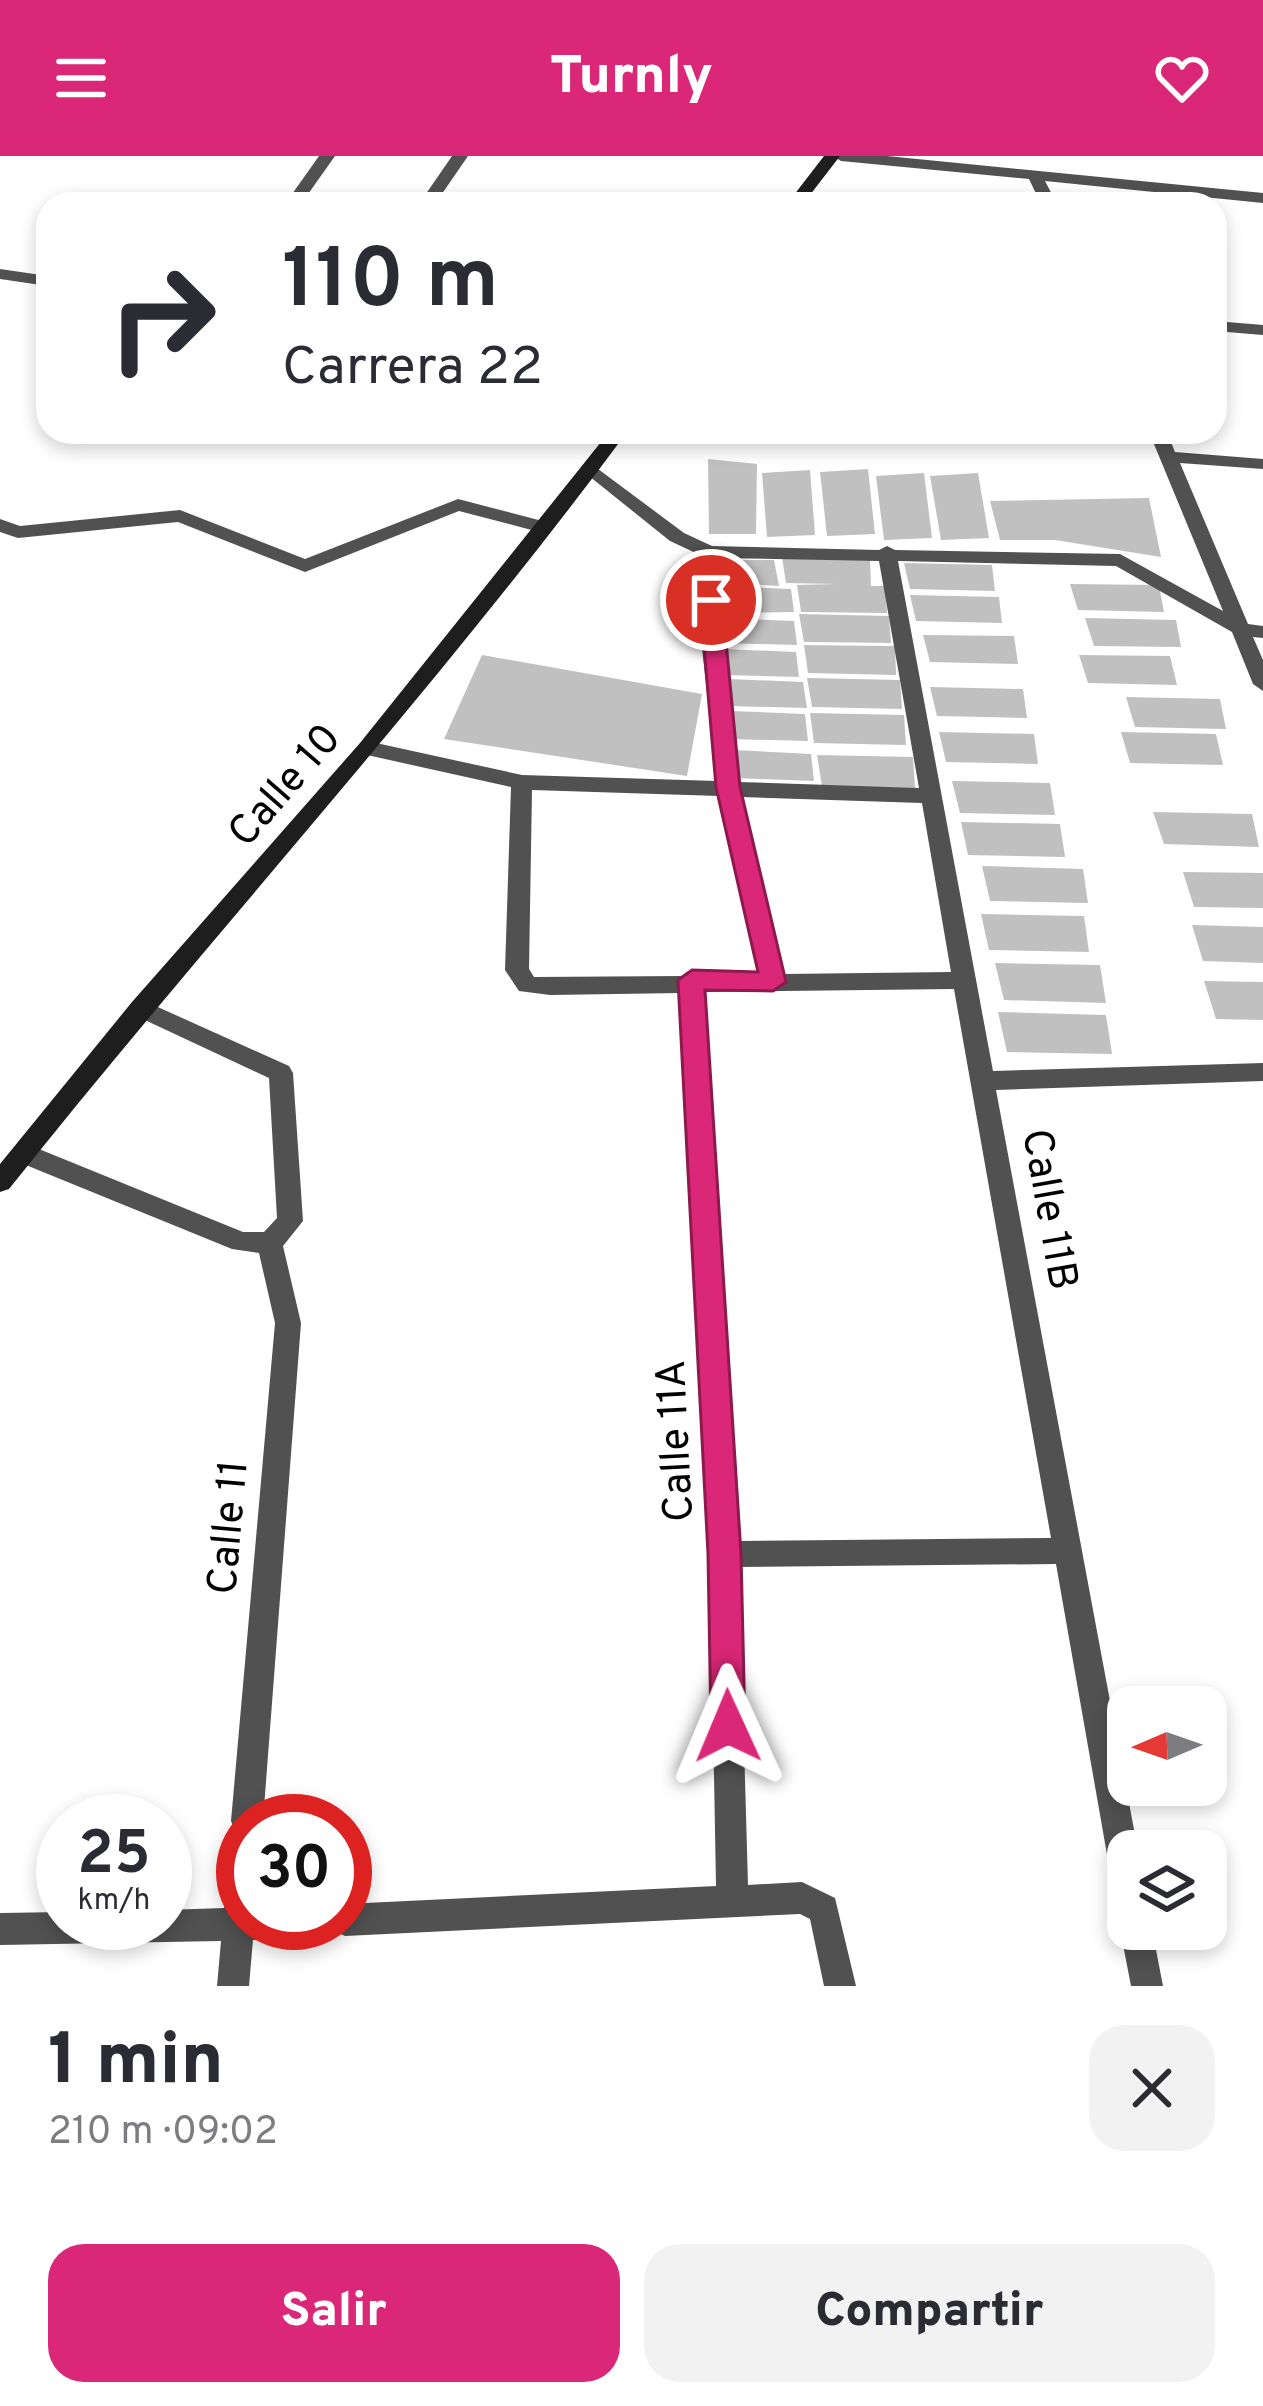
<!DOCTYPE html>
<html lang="es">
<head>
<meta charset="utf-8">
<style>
  :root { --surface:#fff; --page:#f2f2f3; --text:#2b2b33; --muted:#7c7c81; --accent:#db2777 }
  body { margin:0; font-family:Overpass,sans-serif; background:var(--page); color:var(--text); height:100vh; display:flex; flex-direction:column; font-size:45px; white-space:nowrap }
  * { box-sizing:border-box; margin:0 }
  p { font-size:39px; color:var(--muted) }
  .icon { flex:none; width:66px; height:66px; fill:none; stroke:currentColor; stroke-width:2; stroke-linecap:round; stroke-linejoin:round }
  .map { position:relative; height:1830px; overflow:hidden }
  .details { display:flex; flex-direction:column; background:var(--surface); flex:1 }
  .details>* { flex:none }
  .guide { position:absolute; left:36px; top:36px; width:1191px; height:252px; border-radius:36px; box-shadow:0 6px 18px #0003; background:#fff; color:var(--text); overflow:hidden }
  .needle { width:78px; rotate:268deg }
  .fabs { position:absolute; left:1107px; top:1530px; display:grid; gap:24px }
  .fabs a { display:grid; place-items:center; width:120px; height:120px; border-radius:24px; background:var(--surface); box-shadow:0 6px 18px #0003; font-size:60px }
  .speed { position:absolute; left:36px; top:1638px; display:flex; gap:24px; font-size:60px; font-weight:700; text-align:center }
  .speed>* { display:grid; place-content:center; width:156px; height:156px; border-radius:50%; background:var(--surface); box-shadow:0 6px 18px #0003; line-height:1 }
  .speed small { font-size:30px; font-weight:400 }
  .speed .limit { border:18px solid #d22; background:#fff; color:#111 }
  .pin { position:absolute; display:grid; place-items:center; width:102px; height:102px; color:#fff; margin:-51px; border:6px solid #fff; border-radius:50%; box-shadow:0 3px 12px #0007 }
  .me { position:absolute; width:132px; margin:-66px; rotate:359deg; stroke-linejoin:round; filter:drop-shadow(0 0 9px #0008) }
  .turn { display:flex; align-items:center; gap:42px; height:252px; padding:0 48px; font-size:54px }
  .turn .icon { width:156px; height:156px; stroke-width:2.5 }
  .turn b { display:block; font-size:84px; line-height:102px }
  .round { display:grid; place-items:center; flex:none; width:126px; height:126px; border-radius:36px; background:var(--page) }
  .overview { display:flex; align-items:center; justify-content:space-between; height:204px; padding:0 48px }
  h1 { font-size:72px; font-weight:800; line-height:90px }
  .cta { display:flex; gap:24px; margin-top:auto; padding:24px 48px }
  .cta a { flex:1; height:138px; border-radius:36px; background:var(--accent); color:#fff; font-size:48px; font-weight:800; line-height:138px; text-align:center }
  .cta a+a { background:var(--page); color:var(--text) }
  header { display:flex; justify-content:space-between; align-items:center; height:156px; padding:0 48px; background:var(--accent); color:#fff; font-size:54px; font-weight:800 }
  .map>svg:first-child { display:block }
  .building { fill:#c0c0c0 }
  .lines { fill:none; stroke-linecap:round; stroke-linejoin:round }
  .street { fill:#515151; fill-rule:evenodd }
  .secondary { fill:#1e1e1e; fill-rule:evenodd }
  .route { fill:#db2777; stroke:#8e194d; stroke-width:3 }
  .labels { text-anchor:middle; stroke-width:9; stroke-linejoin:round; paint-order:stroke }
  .street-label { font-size:42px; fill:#000; stroke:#fff }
</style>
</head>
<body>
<header><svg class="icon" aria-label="menu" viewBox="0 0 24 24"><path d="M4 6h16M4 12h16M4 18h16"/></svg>Turnly<svg class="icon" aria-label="heart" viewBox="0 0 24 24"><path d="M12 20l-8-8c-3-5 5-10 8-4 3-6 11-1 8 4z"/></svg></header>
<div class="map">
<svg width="1263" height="1830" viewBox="0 0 1263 1830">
  <rect width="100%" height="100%" fill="#fff"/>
  <path class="building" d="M708,303l49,5 -1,70h-47z
    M868,313l7,65 -48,2 -7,-64z
    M810,314l5,65 -48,2 -5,-64z
    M924,317l8,65 -48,2 -8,-64z
    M978,317l11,65 -48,2 -11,-64z
    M1149,342l12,59 -106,-17h-55l-10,-39z
    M782,401l88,2 1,27h14l2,27 -86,-1 -4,-27 39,-1 -50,-1z
    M729,404h45l5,26 -46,-3z
    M904,407l88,2 3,26 -85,-2z
    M1070,428l89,1 5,27 -86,-2z
    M720,430l71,3 3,23 -72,1z
    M910,439l89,2 3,26 -86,-2z
    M799,458l90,2 2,27 -87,-1z
    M721,462l73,3 3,24 -76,-2z
    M1085,462l91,2 5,27 -87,-1z
    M923,479l91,1 4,28 -88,-2z
    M804,489l91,1 1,29 -88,-2z
    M723,493l73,3 3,25 -77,-2z
    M482,499l220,39 -15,82 -243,-37z
    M1079,499l91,1 7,29 -89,-2z
    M807,522l93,2 2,29 -90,-2z
    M729,523l74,3 4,26 -78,-2z
    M930,531l93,2 4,29 -90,-2z
    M1126,541l94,2 6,30 -91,-2z
    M730,555l75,3 3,27 -79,-2z
    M810,557l94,2 2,30 -92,-2z
    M939,576l95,2 4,30 -92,-2z
    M1121,576l95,2 7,31 -93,-2z
    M734,594l77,4 3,27 -80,-3z
    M817,599l96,2 2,31 -93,-2z
    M952,625l98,2 5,32 -95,-2z
    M1153,656l99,2 7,33 -95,-3z
    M961,666l99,2 5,33 -97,-2z
    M982,710l101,3 5,34 -98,-2z
    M1183,716l80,1v35l-69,-1z
    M981,758l103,2 5,36 -100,-2z
    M1192,769l71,2v36l-60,-2z
    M995,807l105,2 6,38 -102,-3z
    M1204,825l59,1v38l-47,-1z
    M998,856l108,3 6,39 -105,-2z"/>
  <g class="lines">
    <path class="street" d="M319,0h16l-34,48h-16z
      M452,0h16l-33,48h-16z
      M833,0h54l376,37v10l-218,-22 12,23h-16l-12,-25 -188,-18z
      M0,113l48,7v10l-48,-7z
      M1215,165l48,4v10l-48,-4z
      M735,276h70l-9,5 -80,7 -9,-5 3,-4z
      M1149,276h18l8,20 88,7v10l-83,-6 68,161 15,2v12l-10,-1 10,23v31l-10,-7 -21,-52 -116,-66 -218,-5 95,510 270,-8v18l-267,9 142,761h-10v48l-11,-5 -5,-11 -56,-319 -317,3 9,318 54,-3 33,16 21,88h-32l-14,-67 -10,-5 -455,22 -11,-5 -4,-8h15v-19l371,-18 -6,-332 -29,-561 -131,2 -31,-4 -14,-21 6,-183 -144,-32 -10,-7 10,-7 155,34 195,6 -15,-133 -2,-93 -30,-14 -86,-69v-8l6,-1 94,70 28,13 167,4 8,-4 8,4 225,4 103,57zM719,402l160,3 40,227 -181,-6 -16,-134zM532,634l187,6 41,178 -59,1 -9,-4 -9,5 -149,1 -5,-8zM741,641l181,6 29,169 -168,2zM954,833l97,549 -313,3 -34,-549z
      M458,343l92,24 2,4 -9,6 -84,-22 -154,61 -127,-50 -160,16 -18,-6v-13l20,7 160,-16 125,49z
      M140,843l149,67 4,7 10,148 -20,25 18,77 -38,498h-20v14l-7,-3 -5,-11 44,-498 -16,-70 -27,-4 -216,-88 -3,-7 3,-7h18l209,85h21l13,-14 -8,-140 -137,-64 -4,-6z
      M243,1703v64h68l-5,11 -11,5 -42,1 -4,46h-32l4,-45 -221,4v-32l63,-1v11h102v-13l59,-2 8,-44z
      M1128,1760v13h24l11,57h-32l-11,-57z"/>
    <path class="secondary" d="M824,0h16l-37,48h-16z
      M609,276h18c-194,262 -415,502 -618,757l-9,3v-28l132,-162 228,-259z"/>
  </g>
  <path class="route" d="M711,437l11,7 18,187 46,195 -13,9 -68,-1 36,564 4,172 -5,11 -12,5 -12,-5 -5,-11 -3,-172 -30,-574 14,-10 66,2 -42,-185 -16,-187z"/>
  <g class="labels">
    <g class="street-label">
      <text transform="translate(283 628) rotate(-49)" y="15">Calle 10</text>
      <text transform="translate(1052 1053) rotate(80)" y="15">Calle 11B</text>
      <text transform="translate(673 1285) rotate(-93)" y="15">Calle 11A</text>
      <text transform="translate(226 1371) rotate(-85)" y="15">Calle 11</text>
    </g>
  </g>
</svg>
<div class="fabs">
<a><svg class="needle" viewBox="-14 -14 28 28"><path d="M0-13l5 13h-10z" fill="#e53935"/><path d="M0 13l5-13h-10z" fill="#7c7c81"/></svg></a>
<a><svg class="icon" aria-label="layers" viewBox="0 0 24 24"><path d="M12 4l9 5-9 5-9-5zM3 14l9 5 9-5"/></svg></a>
</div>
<div class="speed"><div>25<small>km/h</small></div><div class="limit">30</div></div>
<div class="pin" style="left:711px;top:444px;background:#d93025"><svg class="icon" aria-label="arrive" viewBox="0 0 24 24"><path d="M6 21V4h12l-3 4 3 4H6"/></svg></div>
<svg class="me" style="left:728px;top:1570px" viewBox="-20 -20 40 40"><path d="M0-17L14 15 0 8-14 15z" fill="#db2777" stroke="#fff" stroke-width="4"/></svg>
<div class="guide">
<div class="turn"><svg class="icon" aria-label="right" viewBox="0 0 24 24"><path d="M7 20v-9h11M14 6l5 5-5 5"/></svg><div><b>110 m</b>Carrera 22</div></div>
</div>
</div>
<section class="details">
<div class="overview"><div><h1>1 min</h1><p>210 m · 09:02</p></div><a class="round"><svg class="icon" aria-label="close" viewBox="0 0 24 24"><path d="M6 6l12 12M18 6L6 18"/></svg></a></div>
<div class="cta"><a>Salir</a><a>Compartir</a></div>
</section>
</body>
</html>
